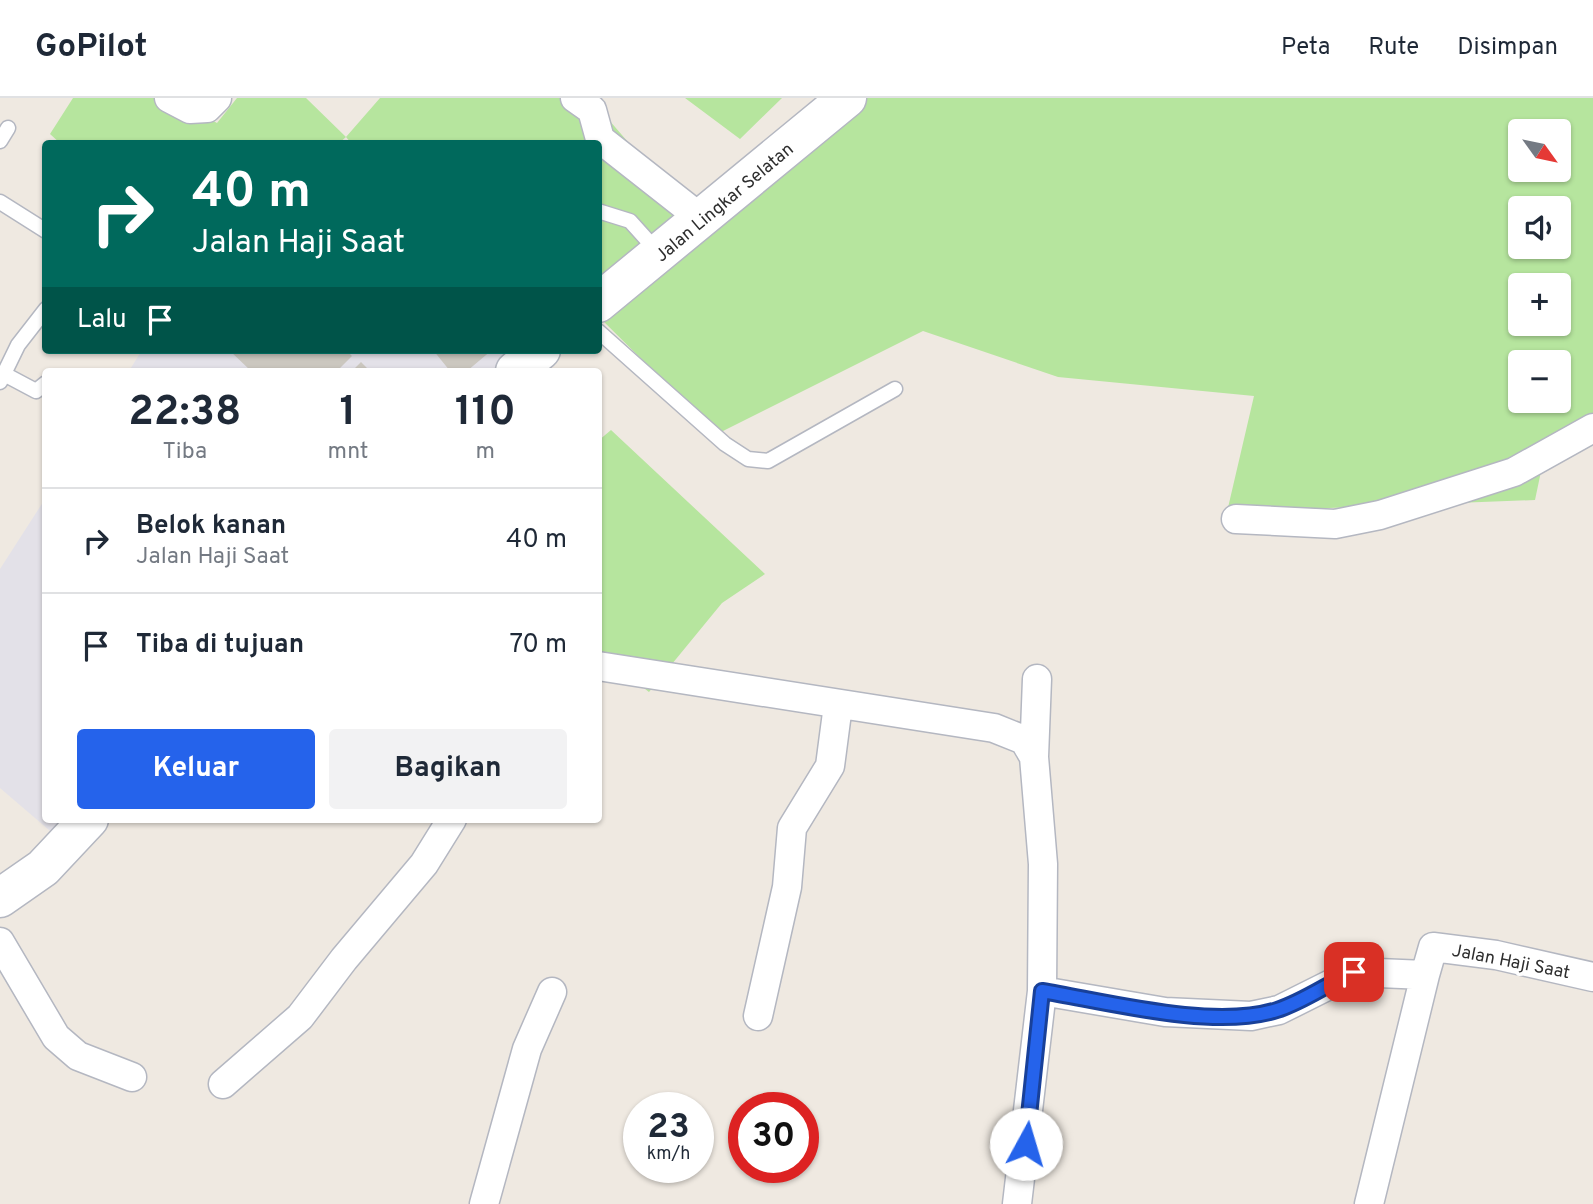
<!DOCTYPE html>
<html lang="id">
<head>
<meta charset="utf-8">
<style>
  :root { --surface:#fff; --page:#f2f2f3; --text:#1f2937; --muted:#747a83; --line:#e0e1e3; --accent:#2563eb }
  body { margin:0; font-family:Overpass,sans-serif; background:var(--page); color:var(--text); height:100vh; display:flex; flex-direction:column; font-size:26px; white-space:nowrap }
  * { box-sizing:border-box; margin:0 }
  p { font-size:23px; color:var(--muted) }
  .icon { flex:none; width:38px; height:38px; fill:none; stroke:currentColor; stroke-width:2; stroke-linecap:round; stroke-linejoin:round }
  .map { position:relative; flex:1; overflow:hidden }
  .details { position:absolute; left:42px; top:270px; width:560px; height:455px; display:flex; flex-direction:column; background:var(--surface); border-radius:7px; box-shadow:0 2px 5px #0004 }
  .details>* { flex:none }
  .top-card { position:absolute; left:42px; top:42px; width:560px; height:214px; border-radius:7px; box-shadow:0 2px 5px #0004; background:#00695c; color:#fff; overflow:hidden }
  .needle { width:46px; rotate:123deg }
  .fabs { position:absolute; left:1508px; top:21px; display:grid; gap:14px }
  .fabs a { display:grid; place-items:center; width:63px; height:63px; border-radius:7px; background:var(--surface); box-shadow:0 2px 5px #0004; font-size:35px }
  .speed { position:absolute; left:623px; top:994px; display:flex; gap:14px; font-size:35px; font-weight:700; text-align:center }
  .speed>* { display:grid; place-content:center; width:91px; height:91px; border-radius:50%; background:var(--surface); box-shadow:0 2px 5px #0004; line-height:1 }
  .speed small { font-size:18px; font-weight:400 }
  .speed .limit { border:10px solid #d22; background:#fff; color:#111 }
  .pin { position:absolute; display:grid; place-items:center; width:60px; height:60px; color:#fff; margin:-30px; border-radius:14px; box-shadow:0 4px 10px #0006 }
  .me { position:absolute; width:77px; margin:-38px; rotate:6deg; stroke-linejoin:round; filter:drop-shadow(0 0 5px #0008) }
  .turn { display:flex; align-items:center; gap:24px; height:147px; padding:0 35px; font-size:32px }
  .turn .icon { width:91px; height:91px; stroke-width:2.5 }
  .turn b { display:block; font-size:49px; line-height:60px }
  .then { display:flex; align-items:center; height:66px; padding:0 35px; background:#0003; gap:14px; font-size:26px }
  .eta { display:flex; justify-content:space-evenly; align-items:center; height:119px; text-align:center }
  .eta b { font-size:42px; font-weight:700; line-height:49px }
  .button { display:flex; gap:14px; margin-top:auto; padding:14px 35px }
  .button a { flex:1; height:80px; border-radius:7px; background:var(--accent); color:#fff; font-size:28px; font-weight:700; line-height:80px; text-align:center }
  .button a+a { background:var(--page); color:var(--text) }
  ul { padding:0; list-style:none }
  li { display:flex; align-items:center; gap:21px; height:105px; padding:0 35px; border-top:2px solid var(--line) }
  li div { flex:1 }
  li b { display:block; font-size:26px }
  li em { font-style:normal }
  header { display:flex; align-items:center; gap:42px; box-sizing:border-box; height:98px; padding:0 35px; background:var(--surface); border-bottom:2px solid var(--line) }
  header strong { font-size:33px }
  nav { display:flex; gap:38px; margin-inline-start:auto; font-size:24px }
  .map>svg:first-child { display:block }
  .industrial { fill:#e3e1e8 }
  .green { fill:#b6e59e; fill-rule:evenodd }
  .building { fill:#cbc7bf }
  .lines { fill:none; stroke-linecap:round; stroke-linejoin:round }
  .service-casing { stroke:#b4b7c1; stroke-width:17 }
  .minor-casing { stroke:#b4b7c1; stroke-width:31 }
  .secondary-casing { stroke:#b4b7c1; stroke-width:41 }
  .service { stroke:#fff; stroke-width:14 }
  .minor { stroke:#fff; stroke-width:28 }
  .secondary { stroke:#fff; stroke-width:38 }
  .route-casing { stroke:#184099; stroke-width:18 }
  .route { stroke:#2563eb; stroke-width:12 }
  .labels { text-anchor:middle; stroke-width:7; stroke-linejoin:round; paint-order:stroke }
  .street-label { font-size:18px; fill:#2e2e2e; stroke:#fff }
</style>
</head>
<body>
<header>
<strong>GoPilot</strong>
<nav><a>Peta</a><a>Rute</a><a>Disimpan</a></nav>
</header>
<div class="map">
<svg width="1593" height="1106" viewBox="0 0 1593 1106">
  <rect width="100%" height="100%" fill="#efe9e1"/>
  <path class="industrial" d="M142,252h408l-26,21h-395z
    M45,401l1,320h37l-20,23 -63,-54v-219z"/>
  <path class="green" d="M73,0h99l45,25 20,-25h69l40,39 34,-39h210l107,124 139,-124h757v338l-45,2 -13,62 -308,12 27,-116 -196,-19 -135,-46 -206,103 -118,-117 -1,-173h-246l-6,-7 -8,7h-277l-11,-10zM1521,33h38v39h-38zM1521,110h38v39h-38zM1521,187h38v39h-38zM1521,264h38v39h-38z
    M685,0h97l-42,41z
    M611,332l154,144 -43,29 -73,89 -50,-39 -1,-212z"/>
  <path class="building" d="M229,252h117l6,6 -15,15h-86z
    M433,252h59l-25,21h-17z
    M361,264l9,9h-18z"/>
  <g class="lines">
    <g class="service-casing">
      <path id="service" d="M0,43l8,-13
        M0,104l46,29
        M598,113l32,10 27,30
        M598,233l127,113 23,15 20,2 127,-72
        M4,276l32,17 10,-8
        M0,284l18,-37 28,-36"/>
    </g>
    <g class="minor-casing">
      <path id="minor" d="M169,0l21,11 17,-1 10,-10
        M575,0l17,12 8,29 103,81
        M1236,421l99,5 45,-9 134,-43 79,-44
        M598,568l396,62 30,12 10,17
        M0,844l56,95 22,19 54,21
        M1042,893l123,21 86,4 28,-6 76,-38 70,3 8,-28 63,8 97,22
        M758,918l29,-129 5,-59 38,-62 8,-61
        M223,986l77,-67 44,-58 80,-95 28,-45
        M484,1106l43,-155 25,-57
        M1017,1106l25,-213 1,-127 -9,-107 3,-78
        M1369,1106l56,-229"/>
    </g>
    <g class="secondary-casing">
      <path id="secondary" d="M598,205l249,-205
        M515,273l26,-21
        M0,800l43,-30 46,-49"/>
    </g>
    <use href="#service" class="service"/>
    <use href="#minor" class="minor"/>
    <use href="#secondary" class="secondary"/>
  </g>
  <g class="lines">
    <g class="route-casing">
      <path id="route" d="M1026,1046l16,-153c66,11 171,39 235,19 26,-8 52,-27 77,-38"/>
    </g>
    <use href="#route" class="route"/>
  </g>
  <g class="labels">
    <g class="street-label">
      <text transform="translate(724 104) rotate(-40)" y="6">Jalan Lingkar Selatan</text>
      <text transform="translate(1511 863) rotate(11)" y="6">Jalan Haji Saat</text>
    </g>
  </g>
</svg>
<div class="fabs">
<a><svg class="needle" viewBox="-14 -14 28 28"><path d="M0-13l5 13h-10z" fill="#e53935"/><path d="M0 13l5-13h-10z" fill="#747a83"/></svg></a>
<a><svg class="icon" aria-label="sound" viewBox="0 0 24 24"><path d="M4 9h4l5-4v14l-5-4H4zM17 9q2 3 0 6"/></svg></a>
<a>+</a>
<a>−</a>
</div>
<div class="speed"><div>23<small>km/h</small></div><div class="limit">30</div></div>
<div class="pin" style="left:1354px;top:874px;background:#d93025"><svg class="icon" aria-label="arrive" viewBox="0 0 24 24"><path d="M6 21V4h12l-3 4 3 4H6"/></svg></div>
<svg class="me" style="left:1026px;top:1046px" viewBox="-20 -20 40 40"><circle r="19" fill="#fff"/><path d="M0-13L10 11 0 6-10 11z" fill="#2563eb"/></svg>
<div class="top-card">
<div class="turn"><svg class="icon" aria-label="right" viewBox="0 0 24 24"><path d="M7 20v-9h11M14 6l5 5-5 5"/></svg><div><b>40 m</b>Jalan Haji Saat</div></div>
<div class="then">Lalu<svg class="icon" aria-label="arrive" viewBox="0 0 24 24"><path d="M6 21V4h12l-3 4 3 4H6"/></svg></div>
</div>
<section class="details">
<div class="eta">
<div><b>22:38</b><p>Tiba</p></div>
<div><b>1</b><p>mnt</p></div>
<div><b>110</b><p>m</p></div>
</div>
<ul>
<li><svg class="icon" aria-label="right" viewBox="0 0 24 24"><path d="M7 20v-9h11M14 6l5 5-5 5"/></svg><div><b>Belok kanan</b><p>Jalan Haji Saat</p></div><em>40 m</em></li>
<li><svg class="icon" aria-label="arrive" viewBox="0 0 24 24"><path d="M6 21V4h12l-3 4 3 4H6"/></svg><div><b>Tiba di tujuan</b></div><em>70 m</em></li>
</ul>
<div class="button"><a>Keluar</a><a>Bagikan</a></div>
</section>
</div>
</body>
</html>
